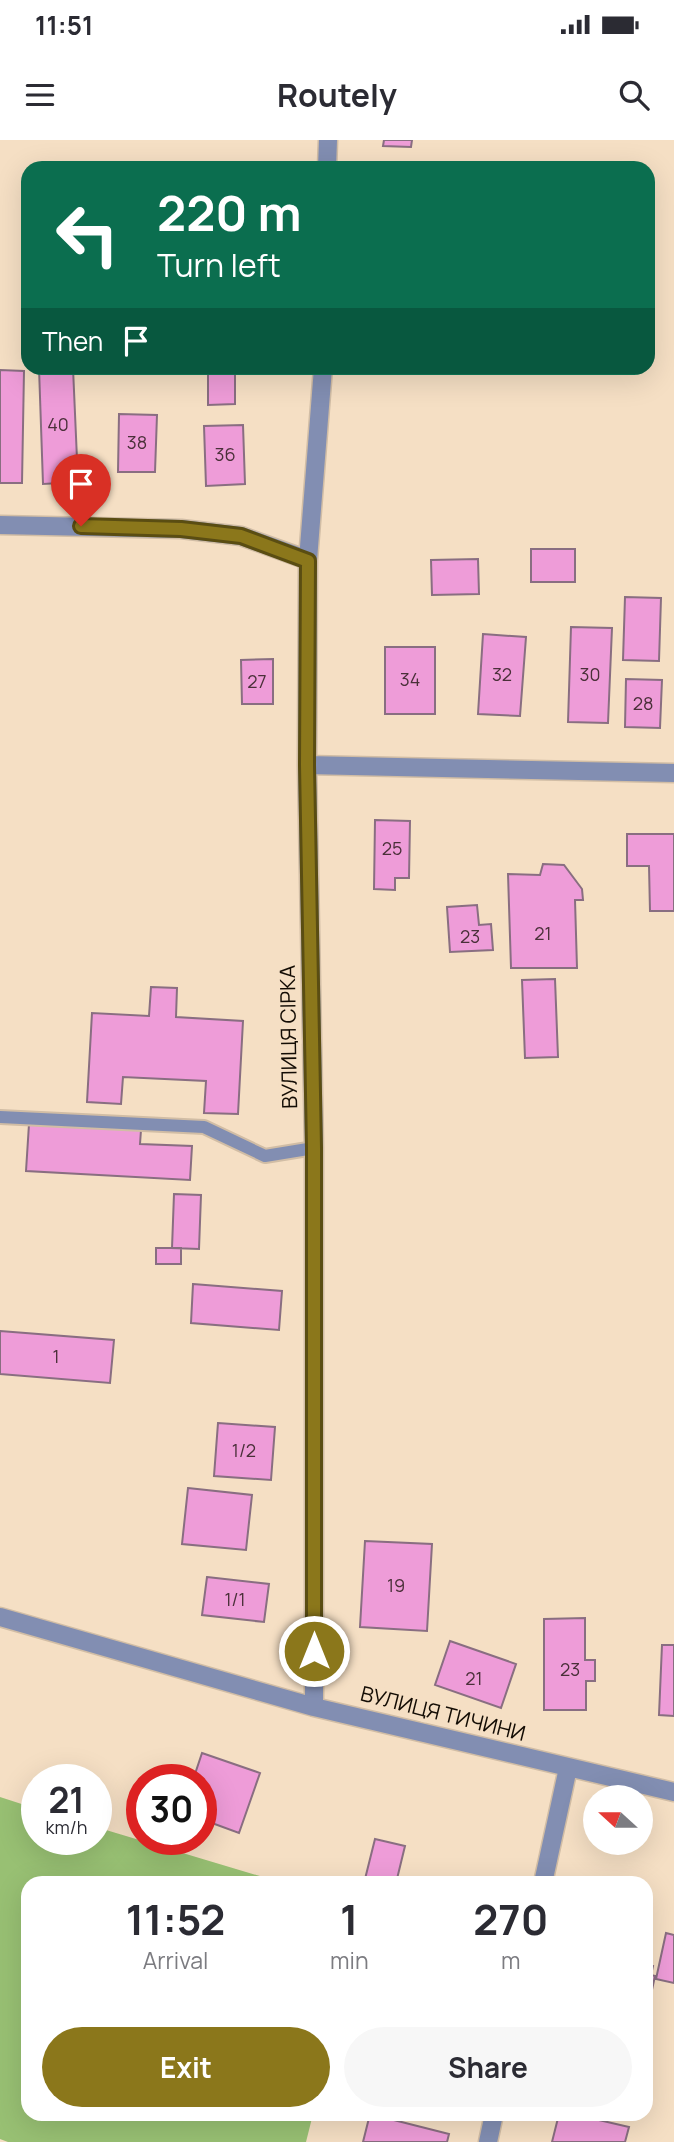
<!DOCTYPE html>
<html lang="en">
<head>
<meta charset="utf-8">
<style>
  :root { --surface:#fff; --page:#f7f7f7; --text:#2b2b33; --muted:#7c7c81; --accent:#8b771b }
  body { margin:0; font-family:Manrope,sans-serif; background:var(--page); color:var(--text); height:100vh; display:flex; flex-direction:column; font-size:26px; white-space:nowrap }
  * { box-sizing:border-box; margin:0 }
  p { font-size:23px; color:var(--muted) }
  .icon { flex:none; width:38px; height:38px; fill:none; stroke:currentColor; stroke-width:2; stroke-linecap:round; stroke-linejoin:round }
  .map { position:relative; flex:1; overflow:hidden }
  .side { position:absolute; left:21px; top:1736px; width:632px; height:245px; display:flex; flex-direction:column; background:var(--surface); border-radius:21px; box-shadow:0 7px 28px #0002 }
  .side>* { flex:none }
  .banner { position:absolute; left:21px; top:21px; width:634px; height:214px; border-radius:21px; box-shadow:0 7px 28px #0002; background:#0b6e4f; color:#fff; overflow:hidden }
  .needle { width:46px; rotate:291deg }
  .fabs { position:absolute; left:583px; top:1645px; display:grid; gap:14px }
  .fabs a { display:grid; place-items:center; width:70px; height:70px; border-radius:50%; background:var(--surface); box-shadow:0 7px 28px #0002; font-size:35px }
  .speed { position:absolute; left:21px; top:1624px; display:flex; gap:14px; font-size:35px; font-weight:700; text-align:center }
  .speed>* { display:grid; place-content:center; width:91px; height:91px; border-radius:50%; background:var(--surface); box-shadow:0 7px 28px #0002; line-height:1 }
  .speed small { font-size:18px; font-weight:400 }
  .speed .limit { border:10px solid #d22; background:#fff; color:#111 }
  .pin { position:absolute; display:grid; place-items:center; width:60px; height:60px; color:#fff; margin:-72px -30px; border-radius:50% 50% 50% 0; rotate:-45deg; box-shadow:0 0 7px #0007 }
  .pin .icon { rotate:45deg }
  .me { position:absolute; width:77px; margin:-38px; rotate:0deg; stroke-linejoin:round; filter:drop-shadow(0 0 5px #0008) }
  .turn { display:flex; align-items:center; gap:24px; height:147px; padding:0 21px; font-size:32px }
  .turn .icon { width:91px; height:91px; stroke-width:2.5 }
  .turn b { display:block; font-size:49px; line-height:60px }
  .then { display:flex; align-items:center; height:66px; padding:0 21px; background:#0003; gap:14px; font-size:26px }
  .eta { display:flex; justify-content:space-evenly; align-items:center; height:119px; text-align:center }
  .eta b { font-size:42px; font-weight:700; line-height:49px }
  .button { display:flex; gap:14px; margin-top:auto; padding:14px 21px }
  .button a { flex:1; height:80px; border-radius:42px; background:var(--accent); color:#fff; font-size:28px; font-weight:700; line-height:80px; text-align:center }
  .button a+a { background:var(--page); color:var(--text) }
  .status { display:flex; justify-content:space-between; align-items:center; height:49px; padding:0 35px; background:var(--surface); direction:ltr }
  .status svg { height:19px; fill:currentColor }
  header { display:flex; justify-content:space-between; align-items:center; height:91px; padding:0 21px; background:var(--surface); font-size:32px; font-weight:700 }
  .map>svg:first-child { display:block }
  .green { fill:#98c073 }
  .building { fill:#ee9cd8; stroke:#896e81; stroke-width:2 }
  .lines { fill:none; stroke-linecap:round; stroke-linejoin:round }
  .lane-casing { stroke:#d1bda5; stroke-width:16 }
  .street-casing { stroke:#d1bda5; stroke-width:21 }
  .lane { stroke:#828eb2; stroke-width:12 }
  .street { stroke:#828eb2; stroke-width:18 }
  .route-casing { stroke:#5a4d12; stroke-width:18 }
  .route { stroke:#8b771b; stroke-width:12 }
  .labels { text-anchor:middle; stroke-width:7; stroke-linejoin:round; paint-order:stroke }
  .number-label { font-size:18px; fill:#4a3039 }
  .street-label { font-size:21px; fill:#130c04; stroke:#f5dfc4 }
</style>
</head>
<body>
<div class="status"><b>11:51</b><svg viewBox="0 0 49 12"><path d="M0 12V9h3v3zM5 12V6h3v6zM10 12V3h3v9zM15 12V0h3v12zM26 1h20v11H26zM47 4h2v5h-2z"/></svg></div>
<header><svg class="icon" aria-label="menu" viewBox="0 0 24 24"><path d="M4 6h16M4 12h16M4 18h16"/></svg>Routely<svg class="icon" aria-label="search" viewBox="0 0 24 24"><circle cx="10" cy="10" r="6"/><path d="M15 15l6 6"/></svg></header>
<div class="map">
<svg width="674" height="2002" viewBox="0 0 674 2002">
  <rect width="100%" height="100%" fill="#f5dfc4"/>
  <path class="green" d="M0,1657l37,12v30h59v-12l187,56h-255v231h285l-7,28h-298l-8,-3z"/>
  <path class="building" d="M384,0h28l-1,7 -28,-1z
    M39,228h34l5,114 -35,2z
    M208,228h27v36l-27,1z
    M0,230l24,1 -2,112h-22z
    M119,274l38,1 -2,57h-37z
    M243,285l2,59 -39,2 -2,-60z
    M531,409h44v33h-44z
    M478,419l1,35 -47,1 -1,-35z
    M625,457l36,1 -2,63 -36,-1z
    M571,487l41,1 -4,95 -40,-1z
    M483,494l43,3 -6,79 -42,-2z
    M385,507h50v67h-50z
    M273,519v45h-31l-1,-44z
    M626,539l36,1 -2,48 -35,-1z
    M375,680l35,1 -1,57h-14v12l-21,-1z
    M627,694h47v77h-24l-1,-45h-22z
    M543,724l21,1 18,24 1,11h-8l2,68h-66l-3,-94 32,1z
    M477,765l2,20 12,-1 2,26 -43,2 -3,-45z
    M555,839l3,78 -33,1 -3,-78z
    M151,847l26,1 -1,29 67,4 -5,93 -34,-1 2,-32 -83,-4 -2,27 -34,-2 5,-89 57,3z
    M29,984l112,6 -1,14 52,2 -2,34 -164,-9z
    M174,1054l27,1 -2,54 -27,-1z
    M156,1108h25v16h-25z
    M193,1144l89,7 -3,39 -88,-7z
    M0,1191l114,9 -4,43 -110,-9z
    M218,1283l57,4 -4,53 -57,-4z
    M188,1348l64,7 -6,55 -64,-6z
    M365,1401l67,3 -5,87 -67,-4z
    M207,1437l62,7 -5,38 -62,-7z
    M585,1478v42h10v21h-9v29h-42v-91z
    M450,1501l66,23 -15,44 -66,-23z
    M662,1505h12v71l-15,-1z
    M202,1613l58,20 -21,60 -38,-14v-39h-8z
    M375,1699l30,7 -9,37h-32z
    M666,1793l8,2v48l-18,-4z
    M646,1824l7,2 -2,9 4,1 -5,23 -4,-1z
    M370,1974l79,20 -2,8h-84z
    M559,1974h14l56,13 -4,15h-73z"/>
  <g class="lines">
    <g class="lane-casing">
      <path id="lane" d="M0,977l204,10 61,29 49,-8"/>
    </g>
    <g class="street-casing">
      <path id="street" d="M327,28l1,-28
        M0,385l181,4 60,7 67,24
        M307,625l367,8
        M0,1477l314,90 360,85
        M314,1567v-559l-7,-383 1,-205 15,-192
        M543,1743l25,-115
        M488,2002l6,-28"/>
    </g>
    <use href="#lane" class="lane"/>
    <use href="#street" class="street"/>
  </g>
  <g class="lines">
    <g class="route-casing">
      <path id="route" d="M81,386l100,3 60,7 67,25 -1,204 7,383v503"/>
    </g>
    <use href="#route" class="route"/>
  </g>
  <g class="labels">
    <g class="number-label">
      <text x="58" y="291">40</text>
      <text x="137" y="309">38</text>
      <text x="225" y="321">36</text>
      <text x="502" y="541">32</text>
      <text x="590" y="541">30</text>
      <text x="410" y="546">34</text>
      <text x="257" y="548">27</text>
      <text x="643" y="570">28</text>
      <text x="392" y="715">25</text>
      <text x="543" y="800">21</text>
      <text x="470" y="803">23</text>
      <text x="56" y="1223">1</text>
      <text x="244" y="1317">1/2</text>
      <text x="396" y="1452">19</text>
      <text x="235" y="1466">1/1</text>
      <text x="570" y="1536">23</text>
      <text x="474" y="1545">21</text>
    </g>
    <g class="street-label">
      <text transform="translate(289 897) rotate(-91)" y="7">ВУЛИЦЯ СІРКА</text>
      <text transform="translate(443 1574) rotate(14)" y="7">ВУЛИЦЯ ТИЧИНИ</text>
    </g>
  </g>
</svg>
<div class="fabs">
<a><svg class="needle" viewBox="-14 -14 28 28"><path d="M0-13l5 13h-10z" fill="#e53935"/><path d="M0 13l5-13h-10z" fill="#7c7c81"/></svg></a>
</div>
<div class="speed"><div>21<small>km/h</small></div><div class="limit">30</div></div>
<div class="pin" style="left:81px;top:386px;background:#d93025"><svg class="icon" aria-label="arrive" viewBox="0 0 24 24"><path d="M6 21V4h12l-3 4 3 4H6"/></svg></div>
<svg class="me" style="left:314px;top:1511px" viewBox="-20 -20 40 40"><circle r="17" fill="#8b771b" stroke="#fff" stroke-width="3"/><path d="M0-11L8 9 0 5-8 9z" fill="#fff"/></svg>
<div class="banner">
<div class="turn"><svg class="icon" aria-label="left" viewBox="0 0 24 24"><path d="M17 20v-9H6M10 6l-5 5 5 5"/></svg><div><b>220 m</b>Turn left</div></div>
<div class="then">Then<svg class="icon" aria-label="arrive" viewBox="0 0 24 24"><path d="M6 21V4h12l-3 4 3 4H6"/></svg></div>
</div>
<section class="side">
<div class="eta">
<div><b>11:52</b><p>Arrival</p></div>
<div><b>1</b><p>min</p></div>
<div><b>270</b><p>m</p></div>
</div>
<div class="button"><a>Exit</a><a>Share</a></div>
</section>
</div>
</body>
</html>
